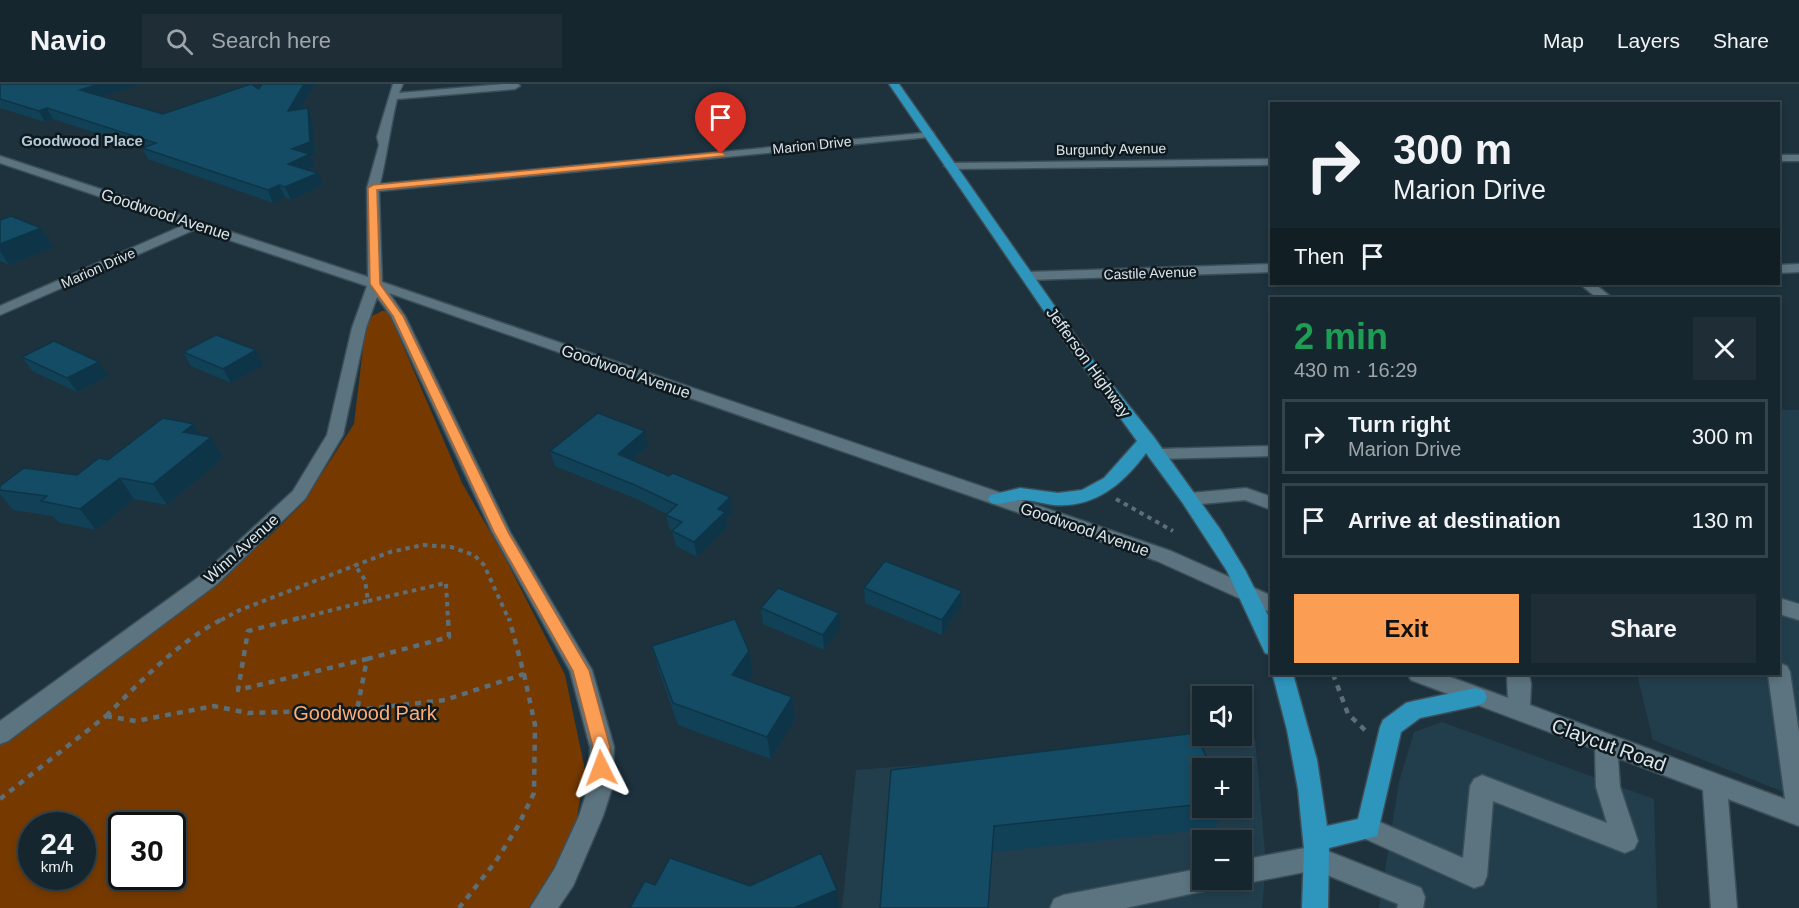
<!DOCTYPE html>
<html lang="en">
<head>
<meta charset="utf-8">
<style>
  :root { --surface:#16262e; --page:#1f2e36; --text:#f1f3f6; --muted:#9ea5aa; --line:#35434a; --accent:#fc9d54 }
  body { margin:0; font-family:Helvetica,sans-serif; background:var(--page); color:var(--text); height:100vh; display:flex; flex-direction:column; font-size:22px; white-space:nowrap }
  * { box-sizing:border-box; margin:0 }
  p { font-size:20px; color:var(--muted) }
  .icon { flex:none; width:33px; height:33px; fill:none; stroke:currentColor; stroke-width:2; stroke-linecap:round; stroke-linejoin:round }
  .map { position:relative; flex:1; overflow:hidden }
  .details { position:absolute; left:1270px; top:213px; width:510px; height:378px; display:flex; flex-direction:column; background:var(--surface); border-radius:0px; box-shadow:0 3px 9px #0003,0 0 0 2px var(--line) }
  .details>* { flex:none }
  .banner { position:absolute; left:1270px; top:18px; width:510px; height:183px; border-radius:0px; box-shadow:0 3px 9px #0003,0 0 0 2px var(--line); background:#16262e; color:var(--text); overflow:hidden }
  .tools { position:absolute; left:1192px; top:602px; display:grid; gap:12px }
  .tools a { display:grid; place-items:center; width:60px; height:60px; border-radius:0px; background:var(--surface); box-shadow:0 3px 9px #0003,0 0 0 2px var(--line); font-size:30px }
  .speed { position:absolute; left:18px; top:728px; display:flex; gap:12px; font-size:30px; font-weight:700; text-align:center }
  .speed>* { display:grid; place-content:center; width:78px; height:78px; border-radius:50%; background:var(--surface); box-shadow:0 3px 9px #0003,0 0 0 2px var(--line); line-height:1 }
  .speed small { font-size:15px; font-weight:400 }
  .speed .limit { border:3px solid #111; border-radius:9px; background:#fff; color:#111 }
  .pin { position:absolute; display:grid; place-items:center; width:51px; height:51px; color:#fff; margin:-62px -26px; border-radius:50% 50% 50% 0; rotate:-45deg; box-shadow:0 0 6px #0007 }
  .pin .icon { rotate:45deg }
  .me { position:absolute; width:66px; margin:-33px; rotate:357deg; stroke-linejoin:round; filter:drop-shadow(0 0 4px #0008) }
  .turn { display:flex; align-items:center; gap:21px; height:126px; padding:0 24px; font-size:27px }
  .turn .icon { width:78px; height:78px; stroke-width:2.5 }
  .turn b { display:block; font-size:42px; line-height:51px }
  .then { display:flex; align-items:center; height:57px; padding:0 24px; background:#0003; gap:12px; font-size:22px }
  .round { display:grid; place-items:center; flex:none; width:63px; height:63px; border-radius:0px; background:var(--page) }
  .head { display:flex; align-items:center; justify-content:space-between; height:102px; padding:0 24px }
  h1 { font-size:36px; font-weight:700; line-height:45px; color:#1e9e55 }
  .action { display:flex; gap:12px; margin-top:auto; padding:12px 24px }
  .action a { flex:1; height:69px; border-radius:0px; background:var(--accent); color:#111; font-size:24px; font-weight:700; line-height:69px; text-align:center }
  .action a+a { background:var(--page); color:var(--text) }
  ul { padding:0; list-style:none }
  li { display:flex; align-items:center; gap:18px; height:75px; margin:0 12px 9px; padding:0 12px; border:3px solid var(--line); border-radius:0px }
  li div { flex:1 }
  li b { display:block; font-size:22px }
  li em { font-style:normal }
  header { display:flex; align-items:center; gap:36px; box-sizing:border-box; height:84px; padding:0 30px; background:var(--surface); border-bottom:2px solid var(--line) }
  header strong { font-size:28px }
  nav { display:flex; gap:33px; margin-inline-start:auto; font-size:21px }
  .search { width:420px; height:54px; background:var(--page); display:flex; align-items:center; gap:15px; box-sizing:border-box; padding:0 21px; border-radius:0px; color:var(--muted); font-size:22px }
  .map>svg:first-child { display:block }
  .built { fill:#223e4d; fill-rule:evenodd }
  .green { fill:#763a00; fill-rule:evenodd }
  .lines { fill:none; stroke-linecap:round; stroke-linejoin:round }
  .minor-casing { stroke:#3c4f58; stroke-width:3 }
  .major-casing { stroke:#3c4f58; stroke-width:3 }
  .path-far1 { stroke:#5c6e78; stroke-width:4; stroke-dasharray:4.5 4.5; stroke-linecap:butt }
  .path { stroke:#5c6e78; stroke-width:4.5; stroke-dasharray:6 6; stroke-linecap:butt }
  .minor { fill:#5c7480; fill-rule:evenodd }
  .major { fill:#2e95bd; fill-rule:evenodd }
  .wall { fill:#114157 }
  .shaded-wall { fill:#0e3547 }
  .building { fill:#144c65; stroke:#0e3547; stroke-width:1.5 }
  .route { fill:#fc9d54; stroke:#a46637; stroke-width:1.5 }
  .labels { text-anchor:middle; stroke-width:5; stroke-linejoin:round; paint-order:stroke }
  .far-street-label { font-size:14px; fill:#d9e6ed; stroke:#0f191e }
  .far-neighbourhood-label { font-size:15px; font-weight:bold; fill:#b0c9d7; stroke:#0f191e }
  .street-label { font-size:16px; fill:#d9e6ed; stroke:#0f191e }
  .near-park-label { font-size:20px; fill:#fdae76; stroke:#0f191e }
  .near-street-label { font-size:20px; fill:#d9e6ed; stroke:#0f191e }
</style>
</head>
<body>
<header>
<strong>Navio</strong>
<div class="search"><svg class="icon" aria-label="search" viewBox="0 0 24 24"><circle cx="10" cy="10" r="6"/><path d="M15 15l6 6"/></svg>Search here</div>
<nav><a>Map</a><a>Layers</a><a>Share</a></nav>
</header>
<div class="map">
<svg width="1799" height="824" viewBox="0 0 1799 824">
  <rect width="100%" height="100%" fill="#1d323d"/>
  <path class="built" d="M1779,326h20v388l-146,-58 -16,-66h142z
    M1442,638l212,77 3,109h-278l20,-126 15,-50z
    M1255,655l11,125 -4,44h-420l14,-138zM1203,684h39v39h-39zM1203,756h39v39h-39z"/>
  <path class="green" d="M382,227h6l74,172 42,73 61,119 20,95 -9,53 -19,42 -29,43h-528v-164l229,-172 44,-39 29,-29 52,-80 12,-100 2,-6zM32,741h50v51h-50zM122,741h50v51h-50z"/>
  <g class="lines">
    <g class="minor-casing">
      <path id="minor" d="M393,0h10l-4,9 105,-9h14l2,2 -5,3 -118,10c-7,29 -10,56 -17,85l553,-52 1,2 -5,3 -550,54 3,91 789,269 101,45v17l-115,-52 -768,-268 16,23 105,216 82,138 22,77 -2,41 -9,28 -30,70 -15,22h-28l25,-40 24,-52 9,-28 2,-41 -20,-76 -78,-139 -101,-216 -14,-19 -11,31 -23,107 -38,64 -88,85 -209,157 -8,3v-23l203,-147 90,-83 34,-56 25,-107 15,-42 -171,-57 -196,86v-9l184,-81 -184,-62v-7l368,121 -1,-89 12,-43 -2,-8z
        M1779,71h20v6h-20z
        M1272,75v6l-322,4 -6,-3 6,-3z
        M1272,180v8l-244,8 -7,-4 7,-4z
        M1799,180v8l-20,1v-8z
        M1580,200h15l17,14h-15z
        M1272,362v10l-115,3 -6,-1 -3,-4 3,-4 6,-1z
        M1246,404l26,9v13l-27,-10 -55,5 -6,-2 -3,-4 3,-4 6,-2z
        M1779,514l20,6v16l-20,-6z
        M1779,579l8,3 3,6 9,61v93l-71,-27 9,109h-26l-8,-118 -85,-32 2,29 18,54 -4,8 -9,4 -132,-52 -6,75 -4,9 -9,3 -115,-52 -3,-8 3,-8 9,-3 95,41 7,-72 4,-7 8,-4 125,48 -11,-36 -1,-38 -184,-69 -3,-6h34l66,24 -1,-24h22l2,10 -1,21 255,94 -17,-125h11z
        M1315,762l106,42 4,9 -2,11h-26l1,-4 -83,-34 -73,14 -10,-5h10v-19z
        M1203,784v11h18l-4,9 -91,20h-76l4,-9 9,-4z"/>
    </g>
    <g class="major-casing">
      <path id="major" d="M889,0h10l192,274 62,78 67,93 25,41 27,53v32l-7,-2 -38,-82 -45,-69 -36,-49c-23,31 -51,55 -92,52 -10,-1 -21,-5 -32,-5 -11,0 -21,6 -31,3l-3,-4 3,-4 29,-7 38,5 24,-3 22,-12 33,-37 -80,-111z
        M1272,588l21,2 24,86 10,66 31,-7 22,-92 3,-7 23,-17 8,-2 62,-13 8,3 3,6 -3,6 -8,3 -56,12 -19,14 -24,104 -48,12 -1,60h-26l2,-59 -6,-60 -11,-59z"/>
    </g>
    <path class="path-far1" d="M1116,415l57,32
      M368,517l78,-18 2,37
      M221,536l19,-10 150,-58 33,-7 28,2 23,8 10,10 25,55
      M293,536l75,-19 -3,-21 -11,-16"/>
    <path class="path" d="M299,534l-51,13 -10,59 129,-31 -10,51
      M367,575l82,-22 -1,-19
      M1333,590l15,40 19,18
      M106,632l30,5 78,-15 34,7 109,-3 88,-10 79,-26 -15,-56
      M106,632c36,-36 72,-74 118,-98
      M0,715l106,-83
      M459,824l37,-47 22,-35 16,-33 1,-68 -11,-51"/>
    <use href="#minor" class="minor"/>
    <use href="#major" class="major"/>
  </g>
  <path class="wall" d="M0,0h140l-39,12 62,18 96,-25 3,-5h53l-15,25 12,10 3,35 -4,2 4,10 -8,4 11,3 5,12 -32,15 -6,-3 -12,6 -125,-44 -6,-11 -89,-29 -8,3 -45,-14z
    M0,136l41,8 12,19 -44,18 -9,-4z
    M183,268l80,13 -32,18 -40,-17z
    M22,273l87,19 -32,16 -45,-21z
    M201,351l22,23 -56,47 -33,-6 -38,31 -38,-8 -5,-6 -40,-6 -13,-16v-8l77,-11 31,-15z
    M648,362l-16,14 37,16 61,21 3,15 -7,6 2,9 -31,30 -21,-11 -4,-15 -2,-1 -4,-15 1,-1 -28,-14 -84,-34 -5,-15z
    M864,504l97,18 -19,29 -77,-32z
    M761,524l79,21 -16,21 -61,-26z
    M652,562l97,5 4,22 -6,8 45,16 3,22 -24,40 -93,-34 -20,-57z
    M1203,684v39h21l-9,21 -223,24 -101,-82z"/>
  <path class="shaded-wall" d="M99,0h41l-54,17 -6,-11z
    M304,0h11l-23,38 -4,-11z
    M47,24l6,11 -8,3 -6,-11z
    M308,24l4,11 3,35 -4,2 4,10 -22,10 -5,-12z
    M318,89l5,12 -32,15 -6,-13z
    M279,101l6,12 -12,6 -5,-13z
    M41,144l12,19 -44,18 -9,-14v-7z
    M256,266l7,15 -32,18 -8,-14z
    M99,278l10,14 -32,16 -10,-14z
    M194,340l11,18 6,-5 12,21 -56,47 -14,-21 30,-52z
    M645,347l3,15 -27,23 -3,-15z
    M120,394l14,21 -38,31 -16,-21z
    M730,413l3,15 -7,6 2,9 -31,30 -3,-15 24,-33z
    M962,507l-1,15 -19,29v-15z
    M839,529l1,16 -16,21 -1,-15z
    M749,567l4,22 -17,24 -4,-22z
    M792,613l3,22 -24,40 -4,-22z
    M837,806l2,18h-45z"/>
  <path class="building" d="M0,0h99l-19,6 83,24 88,-30 8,5 3,-5h42l-16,27 20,-3 2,34 -18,7 18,5 -22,10 30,9 -33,14 -6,-2 -11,5 -126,-42 14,-5 -109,-35 -8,3 -39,-12z
    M11,132l30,12 -41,16v-24z
    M216,251l40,15 -33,19 -40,-17z
    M54,257l45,21 -32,16 -45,-21z
    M598,329l47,18 -27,23 51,22 4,-3 57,24 -12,12 7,3 -31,30 -22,-11 10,-9 -16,-7 11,-10 -42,-20 -85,-34z
    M163,334l31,6 -11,8 28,5 -58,47 -33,-6 -40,31 -39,-8 6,-5 -47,-6v-4l24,-18 53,7 22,-17 9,2z
    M885,477l77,30 -20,29 -78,-32z
    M778,504l61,25 -16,22 -62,-27z
    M735,535l14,32 -17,24 60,22 -25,40 -94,-34 -21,-57z
    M1196,649l15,35h-8v36l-209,22 -6,82h-108l11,-138z
    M821,769l16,37 -43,18h-164l15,-27 10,4 15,-27 80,28z"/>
  <path class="route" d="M721,68l4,2 -1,2 -347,34 3,94 23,32 105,216 81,138 21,77v21l-3,5 -6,2 -6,-2 -3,-5 1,-21 -20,-76 -79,-139 -101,-216 -23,-32 -2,-96 5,-3z"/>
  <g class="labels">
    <g class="far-street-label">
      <text transform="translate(812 61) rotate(-6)" y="5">Marion Drive</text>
      <text transform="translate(1111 65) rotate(-1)" y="5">Burgundy Avenue</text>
      <text transform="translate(98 184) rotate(-24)" y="5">Marion Drive</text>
      <text transform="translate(1150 189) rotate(-2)" y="5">Castile Avenue</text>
    </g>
    <g class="far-neighbourhood-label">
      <text x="82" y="62">Goodwood Place</text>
    </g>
    <g class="street-label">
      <text transform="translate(166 130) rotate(18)" y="6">Goodwood Avenue</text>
      <text transform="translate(1089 278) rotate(54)" y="6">Jefferson Highway</text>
      <text transform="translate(626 287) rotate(19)" y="6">Goodwood Avenue</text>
      <text transform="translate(1085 445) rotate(19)" y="6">Goodwood Avenue</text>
      <text transform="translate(241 464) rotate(-42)" y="6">Winn Avenue</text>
    </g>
    <g class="near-park-label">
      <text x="365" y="636">Goodwood Park</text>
    </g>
    <g class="near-street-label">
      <text transform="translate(1609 661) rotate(20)" y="7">Claycut Road</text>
    </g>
  </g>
</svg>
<div class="tools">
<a><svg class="icon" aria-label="sound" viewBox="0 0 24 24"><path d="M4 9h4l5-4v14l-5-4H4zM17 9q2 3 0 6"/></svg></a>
<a>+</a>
<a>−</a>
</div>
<div class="speed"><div>24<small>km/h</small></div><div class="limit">30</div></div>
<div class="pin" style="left:721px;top:70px;background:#d93025"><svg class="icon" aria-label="arrive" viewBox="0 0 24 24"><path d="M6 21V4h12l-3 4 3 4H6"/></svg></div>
<svg class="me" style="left:601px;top:684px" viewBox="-20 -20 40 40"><path d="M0-17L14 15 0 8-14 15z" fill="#fc9d54" stroke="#fff" stroke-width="4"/></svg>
<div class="banner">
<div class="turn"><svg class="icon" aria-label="right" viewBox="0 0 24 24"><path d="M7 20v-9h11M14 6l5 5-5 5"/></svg><div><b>300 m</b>Marion Drive</div></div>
<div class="then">Then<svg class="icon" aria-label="arrive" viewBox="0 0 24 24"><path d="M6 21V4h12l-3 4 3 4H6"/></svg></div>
</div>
<section class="details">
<div class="head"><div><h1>2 min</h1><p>430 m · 16:29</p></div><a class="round"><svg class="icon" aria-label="close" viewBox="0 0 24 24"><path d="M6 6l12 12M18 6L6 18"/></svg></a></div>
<ul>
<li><svg class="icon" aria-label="right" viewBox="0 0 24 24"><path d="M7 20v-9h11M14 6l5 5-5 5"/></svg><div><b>Turn right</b><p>Marion Drive</p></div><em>300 m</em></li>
<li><svg class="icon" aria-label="arrive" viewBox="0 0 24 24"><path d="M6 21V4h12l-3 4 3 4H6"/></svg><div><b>Arrive at destination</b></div><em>130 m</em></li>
</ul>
<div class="action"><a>Exit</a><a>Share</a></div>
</section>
</div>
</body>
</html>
